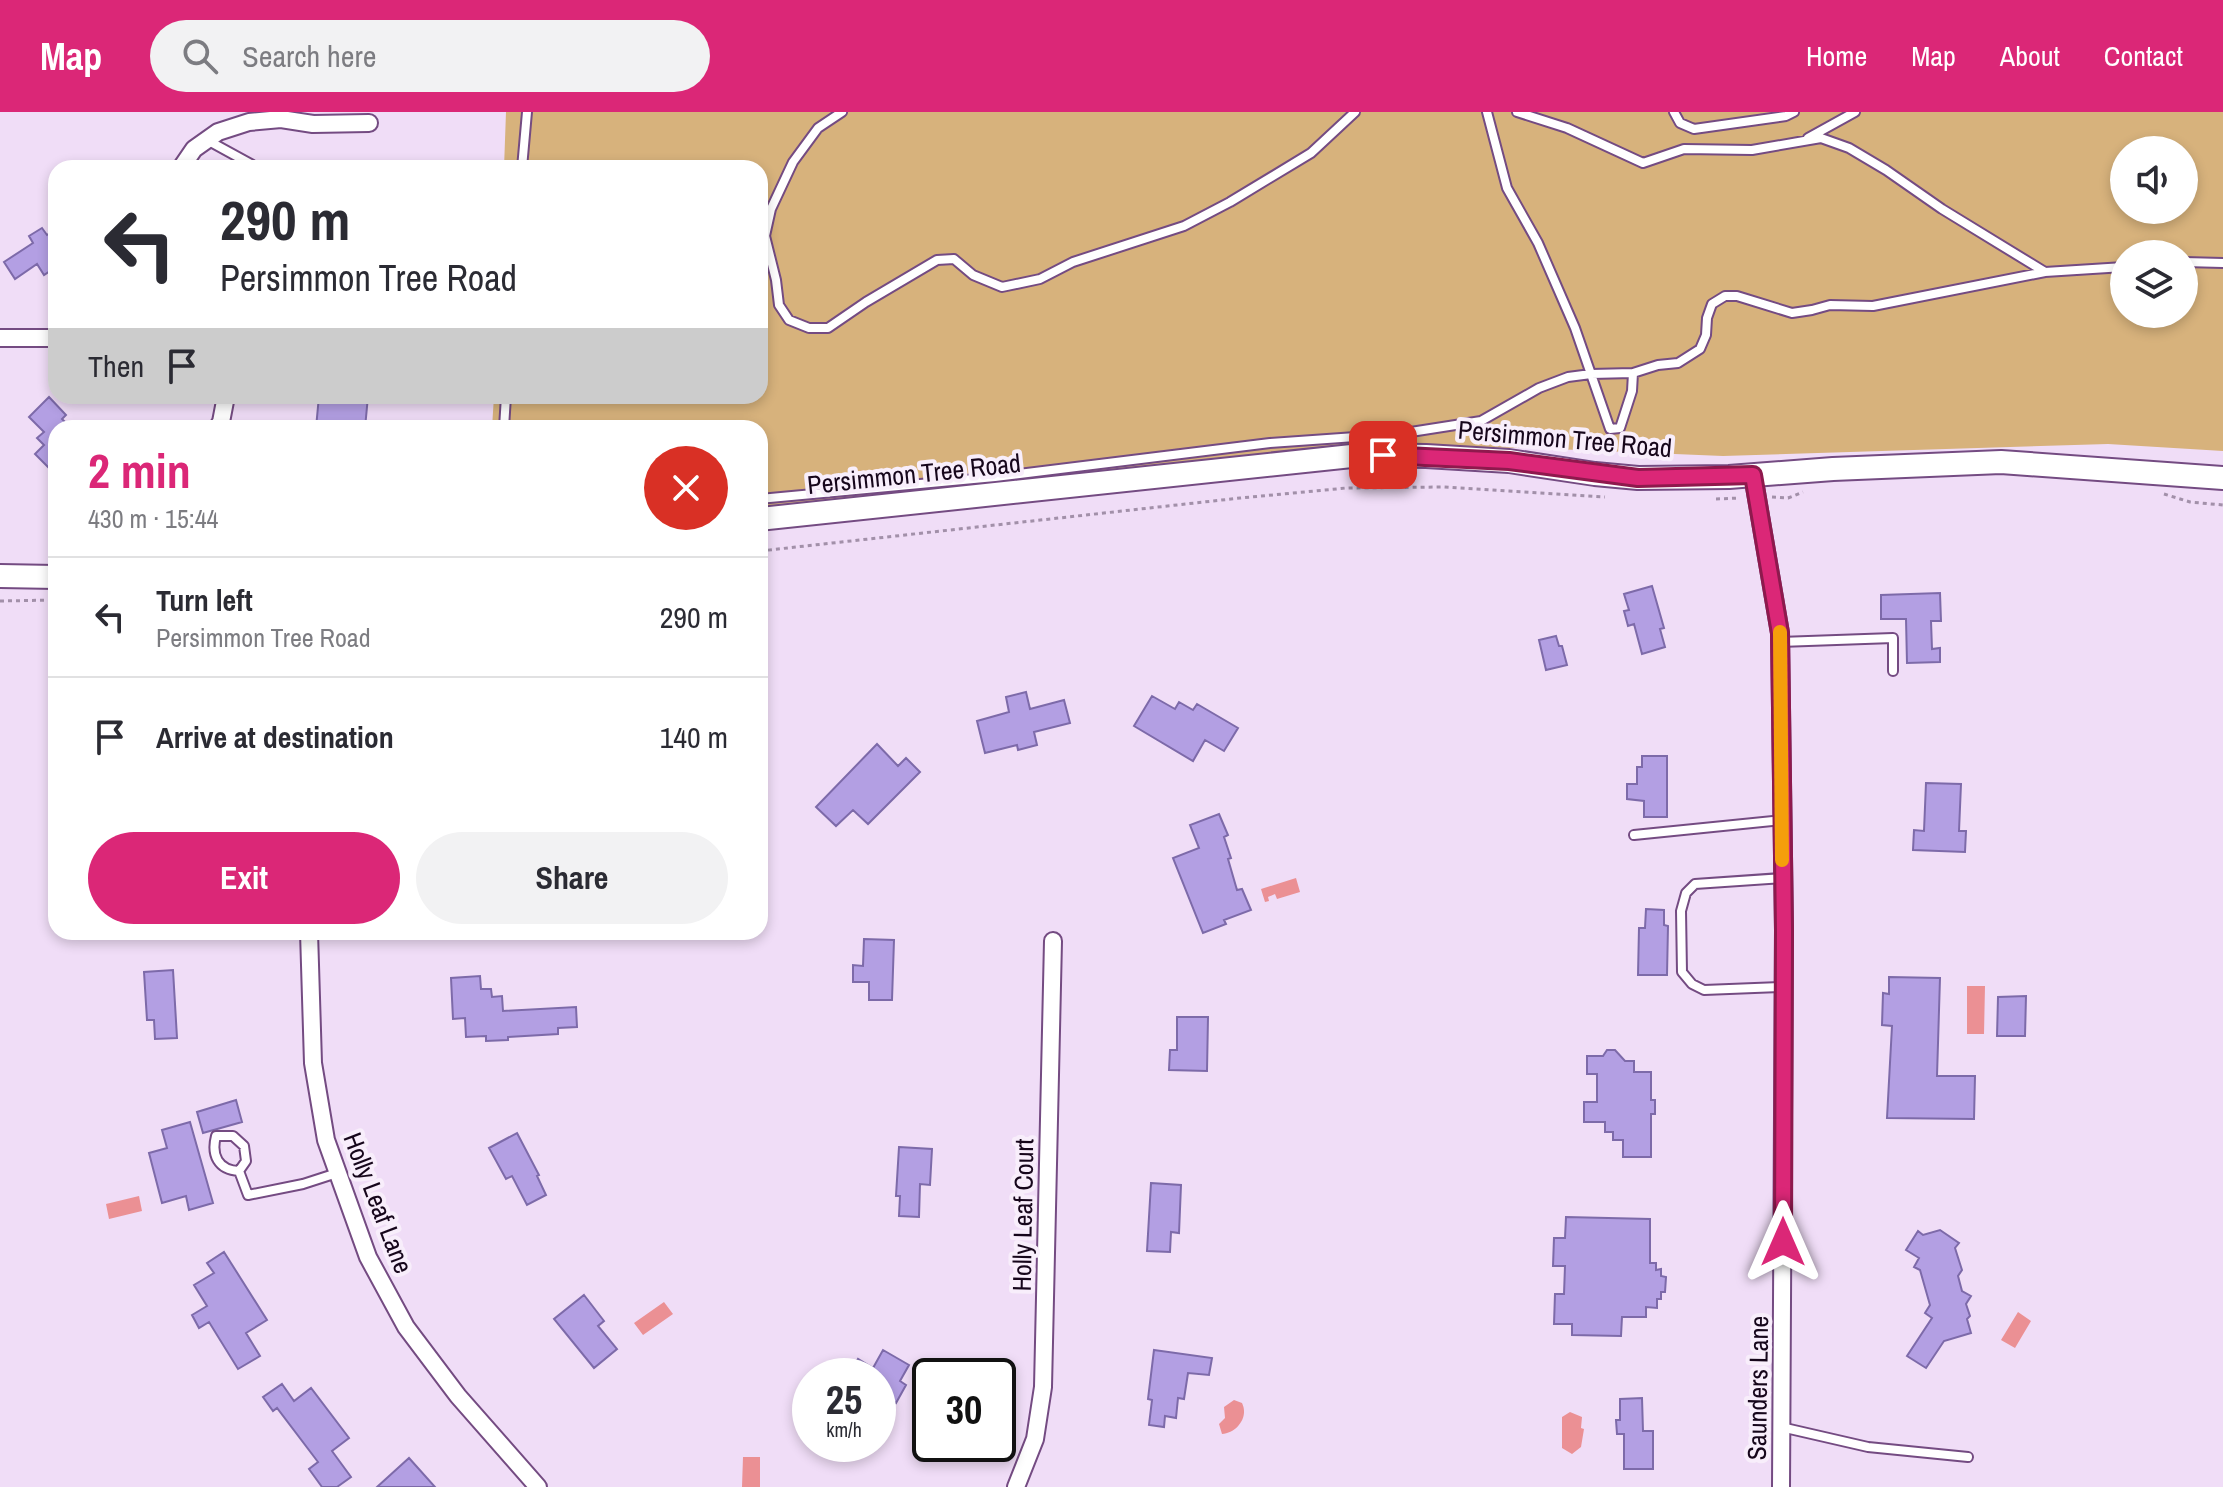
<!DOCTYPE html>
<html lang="en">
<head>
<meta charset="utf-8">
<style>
  :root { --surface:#fff; --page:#f2f2f3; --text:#2b2b33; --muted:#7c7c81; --line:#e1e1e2; --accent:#db2777 }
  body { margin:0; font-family:"Archivo Narrow",sans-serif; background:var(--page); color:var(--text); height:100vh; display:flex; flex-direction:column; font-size:30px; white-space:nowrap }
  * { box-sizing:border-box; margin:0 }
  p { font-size:26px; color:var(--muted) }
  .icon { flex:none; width:44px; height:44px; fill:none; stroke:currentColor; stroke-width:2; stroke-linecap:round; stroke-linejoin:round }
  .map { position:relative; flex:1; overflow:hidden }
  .panel { position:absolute; left:48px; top:308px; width:720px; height:520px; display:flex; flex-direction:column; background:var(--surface); border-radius:24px; box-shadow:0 4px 12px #0003 }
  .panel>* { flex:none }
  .top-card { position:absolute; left:48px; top:48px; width:720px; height:244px; border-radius:24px; box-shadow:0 4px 12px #0003; background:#fff; color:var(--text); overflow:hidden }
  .controls { position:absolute; left:2110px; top:24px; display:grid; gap:16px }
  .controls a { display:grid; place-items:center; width:88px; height:88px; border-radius:50%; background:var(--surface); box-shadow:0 4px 12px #0003; font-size:40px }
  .speed { position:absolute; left:792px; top:1246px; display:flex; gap:16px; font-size:40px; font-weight:700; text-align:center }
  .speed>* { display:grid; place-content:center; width:104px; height:104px; border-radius:50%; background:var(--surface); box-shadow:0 4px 12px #0003; line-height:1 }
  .speed small { font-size:20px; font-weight:400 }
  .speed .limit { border:4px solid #111; border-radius:12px; background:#fff; color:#111 }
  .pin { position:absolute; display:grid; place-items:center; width:68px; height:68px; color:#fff; margin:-34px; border-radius:16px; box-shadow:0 4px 12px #0006 }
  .me { position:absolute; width:88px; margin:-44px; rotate:0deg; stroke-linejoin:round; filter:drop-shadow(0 0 6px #0008) }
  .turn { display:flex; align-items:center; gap:28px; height:168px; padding:0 40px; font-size:36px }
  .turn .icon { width:104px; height:104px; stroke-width:2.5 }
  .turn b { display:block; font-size:56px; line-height:68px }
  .then { display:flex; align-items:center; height:76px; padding:0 40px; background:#0003; gap:16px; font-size:30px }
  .round { display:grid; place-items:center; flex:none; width:84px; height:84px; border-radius:42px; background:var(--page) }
  .headline { display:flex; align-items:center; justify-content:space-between; height:136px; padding:0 40px }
  h1 { font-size:48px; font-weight:700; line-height:60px; color:var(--accent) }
  .button { display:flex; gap:16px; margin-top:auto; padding:16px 40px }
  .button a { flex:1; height:92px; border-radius:48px; background:var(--accent); color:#fff; font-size:32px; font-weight:700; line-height:92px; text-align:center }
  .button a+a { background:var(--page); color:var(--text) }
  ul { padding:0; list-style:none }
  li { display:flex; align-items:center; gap:24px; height:120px; padding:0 40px; border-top:2px solid var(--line) }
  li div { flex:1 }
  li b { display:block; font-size:30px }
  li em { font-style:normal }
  header { display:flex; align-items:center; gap:48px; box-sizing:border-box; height:112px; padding:0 40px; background:var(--accent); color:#fff }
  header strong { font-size:38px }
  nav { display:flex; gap:44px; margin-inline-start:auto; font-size:28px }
  .search { width:560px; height:72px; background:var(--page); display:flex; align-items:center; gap:20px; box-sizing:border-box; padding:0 28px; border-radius:44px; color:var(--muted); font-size:30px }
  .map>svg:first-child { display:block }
  .green { fill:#d7b27c; fill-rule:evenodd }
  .water { fill:#eb9094 }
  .building { fill:#b39fe3; stroke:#7d6aa9; stroke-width:2 }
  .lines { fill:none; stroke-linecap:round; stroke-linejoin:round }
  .lane-casing { stroke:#744b82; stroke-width:12 }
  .street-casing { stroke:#744b82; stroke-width:20 }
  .secondary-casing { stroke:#744b82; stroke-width:26 }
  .path { stroke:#a290a9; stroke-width:3; stroke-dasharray:4 4; stroke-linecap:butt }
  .lane { stroke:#fff; stroke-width:8 }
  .street { stroke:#fff; stroke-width:16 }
  .secondary { stroke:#fff; stroke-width:22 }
  .route-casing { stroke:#8e194d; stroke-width:20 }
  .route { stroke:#db2777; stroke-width:14 }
  .slow { stroke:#f59e0b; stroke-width:14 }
  .labels { text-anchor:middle; stroke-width:8; stroke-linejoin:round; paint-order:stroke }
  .street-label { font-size:26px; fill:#16061b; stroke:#f8eefb }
</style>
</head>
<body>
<header>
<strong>Map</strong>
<div class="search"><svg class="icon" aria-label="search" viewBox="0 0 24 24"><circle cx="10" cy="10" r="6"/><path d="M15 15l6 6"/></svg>Search here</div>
<nav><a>Home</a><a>Map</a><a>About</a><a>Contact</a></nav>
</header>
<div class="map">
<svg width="2223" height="1375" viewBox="0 0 2223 1375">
  <rect width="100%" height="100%" fill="#f0ddf7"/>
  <path class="green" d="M506,0h1717v339l-115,-7 -385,12 -193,-8 -177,-2 -593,65v-83h-268l2,-32h266v-228h-256zM2124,38h60v60h-60zM2124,142h60v60h-60z"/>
  <path class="water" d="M1296,766l4,14 -23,7 -2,-5 -7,3 1,4 -4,1 -4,-13z
    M1967,874h18l-1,48h-17z
    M139,1084l3,15 -33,8 -3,-15z
    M664,1190l9,12 -30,21 -9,-12z
    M2018,1200l13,9 -16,27 -14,-8z
    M1234,1288l8,3c7,14 -5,30 -20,31l-3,-10 6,-6 -1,-11z
    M1570,1300l12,5 -1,11 3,1 -3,18 -9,7 -10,-6v-31z
    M743,1345h17v30h-18z"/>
  <path class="building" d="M42,116l5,7 9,-6v38l-12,8 -7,-11 -22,15 -11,-17 29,-19 -4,-7z
    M319,284h49l-3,32h-49z
    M49,285l17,18 -4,4 9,9h-15v47l-21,-21 9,-9 -7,-7 7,-6 -15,-15z
    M1652,474l12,42 -4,1 5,18 -23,7 -8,-30 -6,2 -4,-15 5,-1 -5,-16z
    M1940,481l1,28h-10l1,28 8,-1v14l-33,1 -1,-44h-25v-24z
    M1556,524l3,10h3l5,19 -21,5 -7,-30z
    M1026,580l4,17 34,-9 6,23 -36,9 3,13 -19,5 -1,-5 -32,8 -8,-32 32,-9 -3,-15z
    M1152,584l23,13 4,-7 14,8 4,-6 41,24 -14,23 -19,-11 -12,21 -59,-35z
    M877,632l21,22 8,-8 14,14 -52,52 -15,-14 -17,16 -20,-19z
    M1642,644h25v61h-23v-16l-17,-2v-15h10v-17h5z
    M1926,671l35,1 -2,47h7l-1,21 -52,-2 1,-20 10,1z
    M1219,702l9,21 -4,2 7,21 -3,1 9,31 5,-1 9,21 -27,10 2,4 -23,9 -30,-75 26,-10 -9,-23z
    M1646,797l18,1v15l4,1 -1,49h-29l1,-47h6z
    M864,827l30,1 -2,60h-23v-18h-16v-17l10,1z
    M173,858l4,68 -22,1 -1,-19h-7l-3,-48z
    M480,864l1,13h10l1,8 10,-1 1,15 73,-4 1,20 -19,1v6l-50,3v3l-22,1v-5l-20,1 -1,-19 -12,1 -2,-41z
    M1889,865l51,1 -3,98h38l-1,43 -87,-1 5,-92 -10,-1 1,-32 6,1z
    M2026,884l-1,40h-28l1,-39z
    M1177,905h31l-1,54 -38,-1 1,-20h7z
    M1607,938h8l10,11h9v11h17v28h4v14h-4v43h-28v-17h-10v-8h-8v-10h-21v-20h13v-28h-10v-18h16z
    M236,988l6,22 -39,11 -6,-21z
    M190,1010l23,81 -24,7 -3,-14 -24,7 -13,-50 18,-5 -5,-18z
    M517,1021l22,42 -2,1 9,19 -19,10 -15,-29 -6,3 -17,-31z
    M899,1035l33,2 -2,36 -10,-1 -1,33 -20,-1 1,-20h-4z
    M1151,1071l30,2 -2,48 -8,-1 -1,20 -23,-1z
    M1566,1105l84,2v44h6v7l5,-1v7l5,1 -1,15h-4v7h-4v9l-11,-1v10h-24l-1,19 -49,-1v-11h-18l1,-30h9l1,-28h-12l1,-28h11z
    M1940,1118l19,13 -4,5 7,22 -4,6 4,15 9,5 -5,8 4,12 -3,3 4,14 -27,8 -18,27 -19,-12 25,-38 -7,-5 5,-8 -10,-35 -6,-3 5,-9 -13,-8 12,-19 5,4z
    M224,1140l43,68 -21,13 14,23 -22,13 -29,-47 -10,6 -7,-13 15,-9 -13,-21 20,-12 -7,-10z
    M584,1183l20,26 -6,5 19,23 -23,19 -40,-49z
    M883,1238l26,15 -9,16 6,4 -10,18 -5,-3 -13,24v-48h-30l10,-17 15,9z
    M1154,1238l58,8 -3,17 -21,-2 -4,26 -6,-1 -2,20 -11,-2 -1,11 -15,-2 3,-25 -4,-1z
    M282,1272l12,17 17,-13 38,50 -17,13 19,26 -14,10h-15l-13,-18 9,-7 -41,-54 -4,3 -10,-14z
    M1642,1286l1,33h10v38h-29v-35h-7l-1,-14h4v-21z
    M409,1346l26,29h-58z"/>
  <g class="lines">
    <g class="lane-casing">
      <path id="lane" d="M842,0l-24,16 -25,34 -22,47 -6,27 11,44 3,25 10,15 20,8h19l38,-26 71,-42 17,-1 19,16 29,12 38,-8 33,-17 111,-36 46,-24 81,-49 44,-41
        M1487,0l20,76 31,55 37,85 35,101 10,-1 12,-37 1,-18
        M1674,0l6,11 14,6 92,-13 8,-4
        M1808,26l47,-26
        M207,28l51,28
        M522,56l5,-56
        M2184,150l39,1
        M2045,160l79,-5
        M504,316l2,-32
        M760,387l235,-22 275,-34 128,-9 83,-13 58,-33 29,-11 23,-3 42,-1 25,-8 20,-2 22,-14 6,-14 1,-17 5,-14 13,-8h12l55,17 20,-3 18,-5 43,1 172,-34 -103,-63 -56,-39 -37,-22 -28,-10 -69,12 -68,-1 -41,14 -76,-35 -50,-16
        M1780,530l113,-4v33
        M1634,723l148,-15
        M1782,766l-87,6 -9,9 -5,18 1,61 10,12 12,6 79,-3
        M239,1059c-21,-1 -28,-16 -23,-35h17l11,10 2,15 -7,10 9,24 55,-11 34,-11
        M1781,1315l87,20 100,10"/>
    </g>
    <g class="street-casing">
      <path id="street" d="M181,56l13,-19 24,-17 31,-10 32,-3 32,5 56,-1
        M0,226h56
        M217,316l4,-6 5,-26
        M1753,363l27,158 4,297 -3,557
        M309,820l4,131 13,77 42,117 38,70 52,69 80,91
        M1016,1375l19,-48 8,-52 10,-446"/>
    </g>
    <g class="secondary-casing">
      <path id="secondary" d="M760,407l601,-64 65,1 83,5 86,13 43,4 91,-1 104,-8 168,-7 222,16
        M0,464l56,1"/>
    </g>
    <path class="path" d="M2164,382l26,8 33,3
      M1772,385l16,1 15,-6
      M1716,387l24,-1
      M760,439l480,-53 106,-10 97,-1 162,10
      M0,489l56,-1"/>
    <use href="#lane" class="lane"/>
    <use href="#street" class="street"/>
    <use href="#secondary" class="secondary"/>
  </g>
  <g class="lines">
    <g class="route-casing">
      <path id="route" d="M1383,343l126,6 129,17 115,-3 27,158 4,297 -1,312"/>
    </g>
    <use href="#route" class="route"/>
    <path class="slow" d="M1780,520l2,228"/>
  </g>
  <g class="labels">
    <g class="street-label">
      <text transform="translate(1565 327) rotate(5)" y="9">Persimmon Tree Road</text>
      <text transform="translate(914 362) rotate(-6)" y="9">Persimmon Tree Road</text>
      <text transform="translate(378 1091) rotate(69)" y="9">Holly Leaf Lane</text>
      <text transform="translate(1023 1103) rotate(-89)" y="9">Holly Leaf Court</text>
      <text transform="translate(1758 1276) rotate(-89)" y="9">Saunders Lane</text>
    </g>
  </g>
</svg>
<div class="controls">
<a><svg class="icon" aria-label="sound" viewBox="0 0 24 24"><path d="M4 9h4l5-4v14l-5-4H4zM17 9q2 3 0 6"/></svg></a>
<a><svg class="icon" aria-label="layers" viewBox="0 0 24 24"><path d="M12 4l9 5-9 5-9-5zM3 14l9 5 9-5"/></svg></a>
</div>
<div class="speed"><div>25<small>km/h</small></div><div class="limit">30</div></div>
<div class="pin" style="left:1383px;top:343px;background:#d93025"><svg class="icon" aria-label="arrive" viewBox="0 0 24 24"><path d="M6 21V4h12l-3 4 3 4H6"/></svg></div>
<svg class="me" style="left:1783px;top:1130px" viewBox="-20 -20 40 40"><path d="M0-17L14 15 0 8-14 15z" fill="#db2777" stroke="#fff" stroke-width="4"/></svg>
<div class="top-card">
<div class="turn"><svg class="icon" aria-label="left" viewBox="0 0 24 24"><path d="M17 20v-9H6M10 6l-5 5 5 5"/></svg><div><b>290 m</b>Persimmon Tree Road</div></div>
<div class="then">Then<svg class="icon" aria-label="arrive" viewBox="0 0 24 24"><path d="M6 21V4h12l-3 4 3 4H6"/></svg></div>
</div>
<section class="panel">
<div class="headline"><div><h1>2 min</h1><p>430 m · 15:44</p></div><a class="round" style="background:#d93025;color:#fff"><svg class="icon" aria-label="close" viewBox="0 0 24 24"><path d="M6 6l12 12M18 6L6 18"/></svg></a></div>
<ul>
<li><svg class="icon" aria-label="left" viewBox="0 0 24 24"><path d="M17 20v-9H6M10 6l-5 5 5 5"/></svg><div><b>Turn left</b><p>Persimmon Tree Road</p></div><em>290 m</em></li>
<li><svg class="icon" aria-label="arrive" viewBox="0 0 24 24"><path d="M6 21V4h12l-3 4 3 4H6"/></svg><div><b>Arrive at destination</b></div><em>140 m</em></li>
</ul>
<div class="button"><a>Exit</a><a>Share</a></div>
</section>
</div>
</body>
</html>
